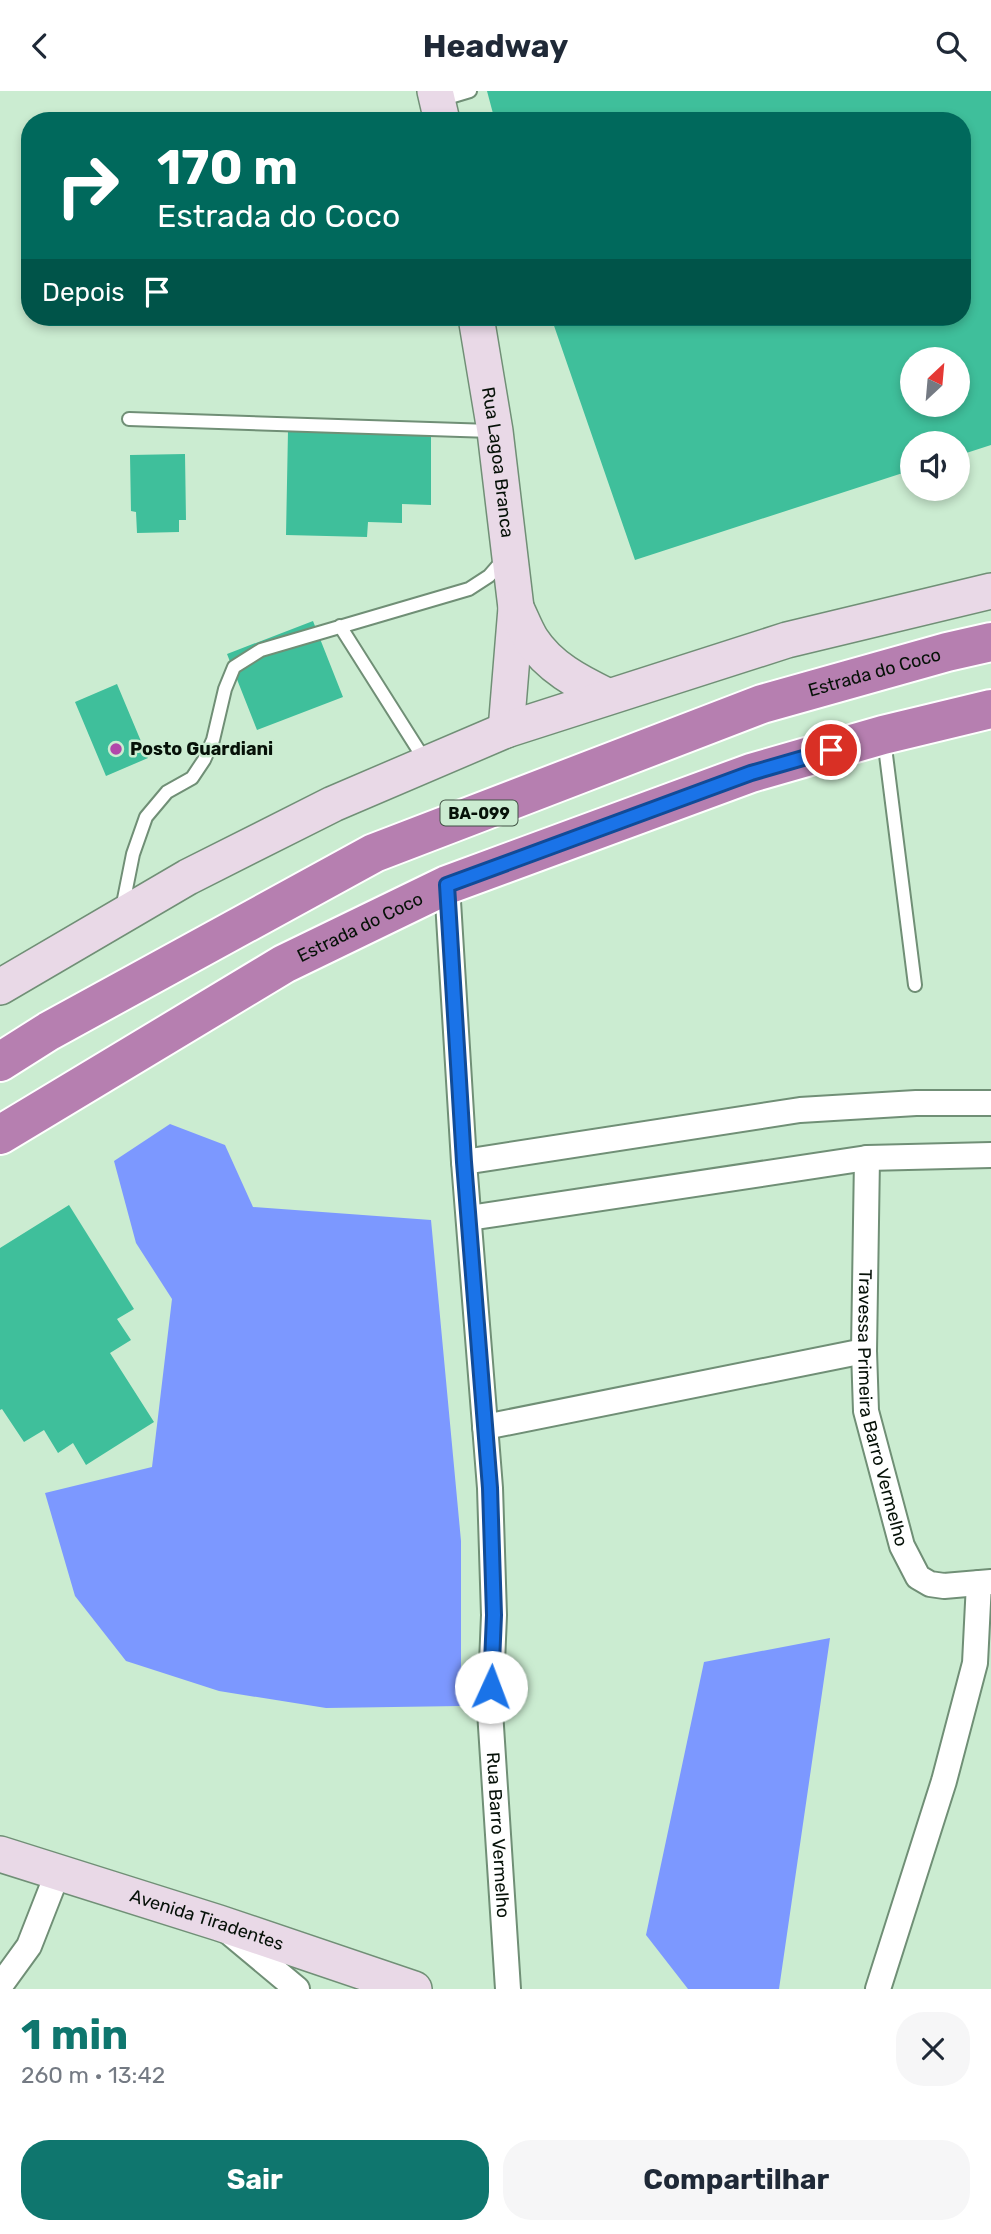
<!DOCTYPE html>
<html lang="pt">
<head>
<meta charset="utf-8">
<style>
  :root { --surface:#fff; --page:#f6f6f7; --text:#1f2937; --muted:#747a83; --accent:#0f766e }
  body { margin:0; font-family:Rubik,sans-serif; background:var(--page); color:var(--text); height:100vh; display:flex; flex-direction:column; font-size:26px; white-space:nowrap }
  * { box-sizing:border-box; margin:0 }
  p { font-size:23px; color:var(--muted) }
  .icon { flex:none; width:38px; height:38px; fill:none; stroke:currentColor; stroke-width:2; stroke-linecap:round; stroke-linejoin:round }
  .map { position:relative; height:1898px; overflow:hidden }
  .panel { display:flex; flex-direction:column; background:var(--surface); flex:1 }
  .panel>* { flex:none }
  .guide { position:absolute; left:21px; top:21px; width:950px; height:214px; border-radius:28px; box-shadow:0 4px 10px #0003; background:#00695c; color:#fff; overflow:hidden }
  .needle { width:46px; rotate:26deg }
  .tools { position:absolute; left:900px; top:256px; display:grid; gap:14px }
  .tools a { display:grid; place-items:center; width:70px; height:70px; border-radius:50%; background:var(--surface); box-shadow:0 4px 10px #0003; font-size:35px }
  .pin { position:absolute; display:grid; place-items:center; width:60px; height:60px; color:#fff; margin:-30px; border:4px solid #fff; border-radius:50%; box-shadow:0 2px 7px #0007 }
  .me { position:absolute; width:77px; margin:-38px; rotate:2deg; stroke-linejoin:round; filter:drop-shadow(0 0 5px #0008) }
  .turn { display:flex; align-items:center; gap:24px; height:147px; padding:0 21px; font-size:32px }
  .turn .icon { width:91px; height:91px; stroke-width:2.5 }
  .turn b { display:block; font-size:49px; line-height:60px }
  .then { display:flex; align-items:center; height:66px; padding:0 21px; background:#0003; gap:14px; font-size:26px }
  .round { display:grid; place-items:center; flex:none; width:74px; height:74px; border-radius:28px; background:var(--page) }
  .headline { display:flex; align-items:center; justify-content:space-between; height:119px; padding:0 21px }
  h1 { font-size:42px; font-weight:700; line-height:52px; color:var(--accent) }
  .button { display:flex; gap:14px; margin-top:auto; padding:14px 21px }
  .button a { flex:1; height:80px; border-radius:28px; background:var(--accent); color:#fff; font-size:28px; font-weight:700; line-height:80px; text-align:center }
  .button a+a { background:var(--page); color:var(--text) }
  header { display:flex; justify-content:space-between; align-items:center; height:91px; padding:0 21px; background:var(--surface); font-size:32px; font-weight:700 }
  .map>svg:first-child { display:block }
  .forest { fill:#7c98ff }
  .building { fill:#3fbf9b; fill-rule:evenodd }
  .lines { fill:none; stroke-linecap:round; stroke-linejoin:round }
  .lane-casing { stroke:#708f76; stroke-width:16 }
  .street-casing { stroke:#708f76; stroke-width:28 }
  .secondary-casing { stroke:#708f76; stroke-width:38 }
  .highway-casing { stroke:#fff; stroke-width:42 }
  .lane { stroke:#fff; stroke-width:12 }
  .street { stroke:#fff; stroke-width:24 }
  .secondary { stroke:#e9d9e7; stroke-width:35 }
  .highway { stroke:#b67fb0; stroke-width:38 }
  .route-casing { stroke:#114b97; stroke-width:18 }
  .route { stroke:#1a73e8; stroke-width:12 }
  .poi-dot { fill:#b148aa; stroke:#cbecd1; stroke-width:2.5 }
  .labels { text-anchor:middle; stroke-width:5; stroke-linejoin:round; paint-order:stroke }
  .shield { fill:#cbecd1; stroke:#415344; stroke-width:2 }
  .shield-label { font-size:16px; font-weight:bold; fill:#061108 }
  .street-label { font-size:18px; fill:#061108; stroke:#cbecd1 }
  .poi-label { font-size:18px; font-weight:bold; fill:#061108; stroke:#cbecd1; text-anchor:start }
</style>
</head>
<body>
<header><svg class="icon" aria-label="back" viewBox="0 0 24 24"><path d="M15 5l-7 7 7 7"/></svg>Headway<svg class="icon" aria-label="search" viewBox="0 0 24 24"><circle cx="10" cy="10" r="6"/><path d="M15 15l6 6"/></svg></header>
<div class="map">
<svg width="991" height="1898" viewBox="0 0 991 1898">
  <rect width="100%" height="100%" fill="#cbecd1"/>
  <path class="forest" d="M170,1033l55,21 28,62 178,13 30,321v165l-135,2 -107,-17 -93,-30 -51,-65 -30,-103 107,-26 20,-168 -36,-56 -22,-82z
    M830,1547l-51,351h-91l-42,-54 58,-273z"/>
  <path class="building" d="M487,0h504v354l-34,11v-13h-45v27l-277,90 -84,-243h411v-196h-467zM912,268h45v45h-45z
    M288,340l143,3v71l-29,-1v19l-34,-1 -1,15 -81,-2z
    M185,363l1,66h-7v12l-42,1 -1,-21 -5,-1 -1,-56z
    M313,530l30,76 -86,33 -30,-76z
    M117,593l31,74 -42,18 -31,-74z
    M69,1114l65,104 -17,10 14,21 -21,13 44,69 -68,43 -13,-22 -15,10 -14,-23 -20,12 -22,-33 -2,1v-162z"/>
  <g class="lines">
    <g class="lane-casing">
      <path id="lane" d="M440,9l30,-9
        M129,328l362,12
        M340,535l86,136
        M884,648l31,246
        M122,818l11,-55 13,-37 21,-25 25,-14 12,-18 9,-20 12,-51 9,-22 27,-17 208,-61 20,-13 14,-16"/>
    </g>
    <g class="street-casing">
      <g id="street">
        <path id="s1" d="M447,794l17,277 26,326 4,127 -4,96 18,278"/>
        <path id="s2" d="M867,1067l-3,193 2,60 36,135 16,31 12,7 14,2 47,-4"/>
        <path d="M464,1071l336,-52 116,-7h75"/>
        <path d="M469,1127l398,-60 124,-3"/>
        <path d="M485,1336l379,-76"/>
        <path d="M230,1842l67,56"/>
        <path d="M0,1895l29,-40 29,-74"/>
        <path d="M878,1898l66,-208 31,-118 4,-80"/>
      </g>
    </g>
    <g class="secondary-casing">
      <g id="secondary">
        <path d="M435,0l7,30"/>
        <path id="s3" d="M476,226l19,114 21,177 -10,122"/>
        <path d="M516,517c5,10 9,21 15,31 18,28 47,43 76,57"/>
        <path d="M0,896l188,-110 145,-73 173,-74 281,-90 204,-49"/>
        <path id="s4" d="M0,1763l219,69 195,66"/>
      </g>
    </g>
    <g class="highway-casing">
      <g id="highway">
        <path id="s5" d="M0,971l49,-31 325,-178 388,-149 185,-52 44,-10"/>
        <path id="s6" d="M0,1044l284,-171 163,-79 304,-112 132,-38 108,-26"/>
      </g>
    </g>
    <use href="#lane" class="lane"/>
    <use href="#street" class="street"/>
    <use href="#secondary" class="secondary"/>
    <use href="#highway" class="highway"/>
  </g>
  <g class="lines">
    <g class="route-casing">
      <path id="route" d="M491,1596l3,-72 -4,-127 -26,-326 -17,-277 304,-112 80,-23"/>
    </g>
    <use href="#route" class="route"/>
  </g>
  <circle class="poi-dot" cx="116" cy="658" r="7"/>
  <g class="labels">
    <rect class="shield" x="440.5" y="709.5" width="77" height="25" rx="5"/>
    <g class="shield-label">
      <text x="479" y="728">BA-099</text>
    </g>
    <g class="street-label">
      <text dy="6" stroke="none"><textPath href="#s3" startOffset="147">Rua Lagoa Branca</textPath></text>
      <text dy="6" stroke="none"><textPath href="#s5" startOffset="961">Estrada do Coco</textPath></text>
      <text dy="6" stroke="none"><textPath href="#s6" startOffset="416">Estrada do Coco</textPath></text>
      <text dy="6" stroke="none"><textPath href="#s2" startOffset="252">Travessa Primeira Barro Vermelho</textPath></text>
      <text dy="6" stroke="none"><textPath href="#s1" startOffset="952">Rua Barro Vermelho</textPath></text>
      <text dy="6" stroke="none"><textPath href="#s4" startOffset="217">Avenida Tiradentes</textPath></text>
    </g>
    <g class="poi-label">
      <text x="130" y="664">Posto Guardiani</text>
    </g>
  </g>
</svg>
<div class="tools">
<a><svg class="needle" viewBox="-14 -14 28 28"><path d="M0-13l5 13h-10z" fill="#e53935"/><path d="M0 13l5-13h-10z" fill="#747a83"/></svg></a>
<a><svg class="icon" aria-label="sound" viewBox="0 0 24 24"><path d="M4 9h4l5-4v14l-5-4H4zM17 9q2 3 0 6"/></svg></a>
</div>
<div class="pin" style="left:831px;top:659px;background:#d93025"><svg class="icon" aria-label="arrive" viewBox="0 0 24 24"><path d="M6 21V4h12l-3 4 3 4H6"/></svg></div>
<svg class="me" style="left:491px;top:1596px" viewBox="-20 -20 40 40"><circle r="19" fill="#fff"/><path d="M0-13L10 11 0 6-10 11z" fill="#1a73e8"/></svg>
<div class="guide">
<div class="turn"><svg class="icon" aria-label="right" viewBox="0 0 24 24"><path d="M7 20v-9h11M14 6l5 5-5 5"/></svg><div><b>170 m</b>Estrada do Coco</div></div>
<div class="then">Depois<svg class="icon" aria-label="arrive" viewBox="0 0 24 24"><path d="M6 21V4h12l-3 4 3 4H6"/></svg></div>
</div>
</div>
<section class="panel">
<div class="headline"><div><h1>1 min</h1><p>260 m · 13:42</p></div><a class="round"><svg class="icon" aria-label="close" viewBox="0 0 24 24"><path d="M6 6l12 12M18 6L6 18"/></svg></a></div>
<div class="button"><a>Sair</a><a>Compartilhar</a></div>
</section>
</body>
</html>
